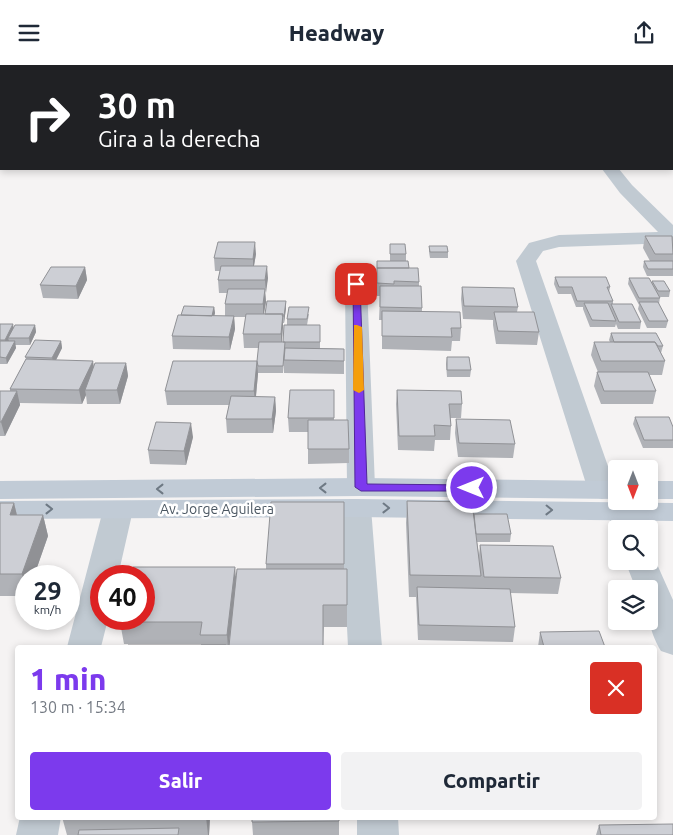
<!DOCTYPE html>
<html lang="es">
<head>
<meta charset="utf-8">
<style>
  :root { --surface:#fff; --page:#f2f2f3; --text:#1f2937; --muted:#747a83; --accent:#7c3aed }
  body { margin:0; font-family:Ubuntu,sans-serif; background:var(--page); color:var(--text); height:100vh; display:flex; flex-direction:column; font-size:19px; white-space:nowrap }
  * { box-sizing:border-box; margin:0 }
  p { font-size:16px; color:var(--muted) }
  .icon { flex:none; width:28px; height:28px; fill:none; stroke:currentColor; stroke-width:2; stroke-linecap:round; stroke-linejoin:round }
  .map { position:relative; flex:1; overflow:hidden }
  .panel { position:absolute; left:15px; top:580px; width:642px; height:175px; display:flex; flex-direction:column; background:var(--surface); border-radius:5px; box-shadow:0 2px 8px #0003 }
  .panel>* { flex:none }
  .banner { position:absolute; left:0px; top:0px; width:674px; height:105px; box-shadow:0 2px 8px #0003; background:#202124; color:#fff; overflow:hidden }
  .needle { width:32px; rotate:180deg }
  .fabs { position:absolute; left:608px; top:395px; display:grid; gap:10px }
  .fabs a { display:grid; place-items:center; width:50px; height:50px; border-radius:5px; background:var(--surface); box-shadow:0 2px 8px #0003; font-size:25px }
  .speed { position:absolute; left:15px; top:500px; display:flex; gap:10px; font-size:25px; font-weight:700; text-align:center }
  .speed>* { display:grid; place-content:center; width:65px; height:65px; border-radius:50%; background:var(--surface); box-shadow:0 2px 8px #0003; line-height:1 }
  .speed small { font-size:12px; font-weight:400 }
  .speed .limit { border:8px solid #d22; background:#fff; color:#111 }
  .pin { position:absolute; display:grid; place-items:center; width:42px; height:42px; color:#fff; margin:-21px; border-radius:10px; box-shadow:0 2px 8px #0006 }
  .me { position:absolute; width:55px; margin:-28px; rotate:270deg; stroke-linejoin:round; filter:drop-shadow(0 0 4px #0008) }
  .turn { display:flex; align-items:center; gap:18px; height:105px; padding:0 15px; font-size:22px }
  .turn .icon { width:65px; height:65px; stroke-width:2.5 }
  .turn b { display:block; font-size:35px; line-height:42px }
  .round { display:grid; place-items:center; flex:none; width:52px; height:52px; border-radius:5px; background:var(--page) }
  .overview { display:flex; align-items:center; justify-content:space-between; height:85px; padding:0 15px }
  h1 { font-size:30px; font-weight:800; line-height:38px; color:var(--accent) }
  .primary-button { display:flex; gap:10px; margin-top:auto; padding:10px 15px }
  .primary-button a { flex:1; height:58px; border-radius:5px; background:var(--accent); color:#fff; font-size:20px; font-weight:800; line-height:58px; text-align:center }
  .primary-button a+a { background:var(--page); color:var(--text) }
  header { display:flex; justify-content:space-between; align-items:center; height:65px; padding:0 15px; background:var(--surface); font-size:22px; font-weight:800 }
  .map>svg:first-child { display:block }
  .lines { fill:none; stroke-linecap:round; stroke-linejoin:round }
  .street { fill:#c1cad2; fill-rule:evenodd }
  .secondary { fill:#c1cbd6; fill-rule:evenodd }
  .wall { fill:#b0b2b7 }
  .shaded-wall { fill:#909195 }
  .building { fill:#cdcfd5; stroke:#909195 }
  .oneway { stroke:#6e7984 }
  .route { fill:#7c3aed; stroke:#51269a }
  .slow { fill:#f59e0b }
  .labels { text-anchor:middle; stroke-width:5; stroke-linejoin:round; paint-order:stroke }
  .street-label { font-size:14px; fill:#4a5661; stroke:#fff }
</style>
</head>
<body>
<header><svg class="icon" aria-label="menu" viewBox="0 0 24 24"><path d="M4 6h16M4 12h16M4 18h16"/></svg>Headway<svg class="icon" aria-label="share" viewBox="0 0 24 24"><path d="M12 15V3M7 8l5-5 5 5M5 13v7h14v-7"/></svg></header>
<div class="map">
<svg width="673" height="770" viewBox="0 0 673 770">
  <rect width="100%" height="100%" fill="#f5f3f3"/>
  <g class="lines">
    <path class="street" d="M525,0h14l1,1h-14z
      M602,104h17l13,16 41,40v18l-114,4 -16,4 -7,10 80,228 -4,7 -10,3 -10,-3 -4,-6 -72,-229 13,-18 30,-8 99,-3 -38,-39z
      M356,213l8,1 3,5 8,203 -4,6 -10,3 -10,-3 -4,-6 -2,-203 3,-5z
      M356,434l10,2 5,7 11,139h-34l-7,-139 5,-7z
      M118,436l11,2 4,7 -15,66h-17v43h7l-7,28h-34l36,-137 4,-7z
      M621,437l11,2 11,25h-27v5l-10,-23 4,-7z
      M649,488h3l21,47v55l-12,-4c-14,-24 -12,-35 -12,-62h-13l-11,-28h24z
      M20,752h41l-3,18h-42z
      M357,752h41l1,18h-42z"/>
    <path class="secondary" d="M361,413l255,3v18l-255,-3 -361,3v-18z
      M649,416h24v18h-24z
      M356,434l317,4v18l-317,-4 -356,2v-18z"/>
  </g>
  <path class="wall" d="M18,0h21l-1,1h-20z
    M645,171l28,1v39h-26l-4,-9 1,-6h6l-7,-13z
    M390,179l16,10v7h-16z
    M429,181l19,6v6h-18l-1,-6z
    M256,189l-2,12 14,12 -3,15 1,9 -2,12 22,-13v7l-2,15h-1l-1,19h1l4,-17v-6l22,-5 -2,11h13v23l24,1v25l-60,-1v-11l-1,11h-25l-2,24h19l1,14 -3,22h-46l-1,-14 3,-14h-62l-2,-14 92,-30 2,-13h-15l-1,-14 3,-17h-12l1,12 -5,21 -57,-1 -1,-13 9,-21 33,-8 1,6 -1,3h11v-12l2,-11h-8l-1,-13 2,-9h-5l-1,-13z
    M85,202l2,13 -9,19 -35,-1 -3,-13z
    M377,203h32l10,14v4l3,22v3l39,17 -1,13h-8l-1,10 -69,-2v-29h-3l1,-24h-3z
    M555,212l55,10 -1,6 4,8v3l28,18 -1,7h-22l-2,-5 -1,3h-25l-7,-18v-2h-7l-5,-13h-13l-4,-10z
    M629,213l23,5v-2l18,10 -1,6h-9l-1,7 9,17 -2,7h-19l-9,-19 1,-4 -11,-21z
    M462,222l56,20 -1,5 22,20 -2,13 -41,-1 -3,-19v-5l-30,-1 -2,-20z
    M0,259l13,4 22,-3 1,7 -6,13h-15l1,3 -9,16h-7z
    M611,268l52,13 -2,7 4,8 -3,14h-13l7,16 -3,13h-52l-7,-18 3,-14h1l-7,-17 3,-13h16l-1,-2z
    M61,276l1,7 -6,12 38,7 32,-4 2,13 -8,28h-33l-1,-9 -4,9 -62,-1v2l-15,31h-5v-45h10v-2l16,-30 -1,-2z
    M447,292l24,13 -1,7h-23l-1,-13z
    M334,325v30l15,29v14l-41,1v-32h-19l-1,-14z
    M397,325l65,14 -1,14h-11l1,8 -1,14h-15l-1,11 -36,-1 -2,-46z
    M635,352l38,10v21h-30l-10,-24z
    M456,354l59,25 -2,14 -55,-1 -3,-24z
    M193,372l-7,28 -36,-1 -2,-14z
    M407,436l67,13 37,20 -1,8h-33l2,13 1,-10 81,33 -3,16 -48,-1 5,34 -2,15 -95,-2 -2,-43h-7l-3,-74z
    M344,437v67l3,36v22h-23l-1,20h-195l73,-2v-1h-77l-4,-22 116,-46 30,-7v-5z
    M0,438h14l3,12h26l5,21 -14,40h-8v20h-26z
    M540,567l65,15h-67z
    M62,752h148l-1,18h-142z
    M339,752v18h-86l-1,-13z
    M599,760l74,10h-77z"/>
  <path class="shaded-wall" d="M0,27h1v9l-1,1z
    M255,177l1,12 -3,17v-12z
    M267,201l1,12 -2,15 -1,-13z
    M85,202l2,13 -9,19 -2,-13z
    M265,224l1,13 -3,15v-13z
    M286,236v7l-2,15v-7z
    M214,242l1,6 -3,11 -1,-7z
    M283,249v13l-2,21v-14z
    M234,251l1,13 -5,21 -1,-13z
    M13,259l1,6 -6,8 1,3 -3,6 -1,-7z
    M35,260l1,7 -6,13 -1,-7z
    M15,276l1,7 -9,16 -1,-6z
    M61,276l1,7 -8,16 -2,-6z
    M93,296l2,13 -10,16 1,5 -4,9 -3,-14z
    M257,296l1,13 -3,31 -1,-14z
    M126,298l2,13 -8,28 -3,-14z
    M17,326l3,14 -15,31 -4,-14z
    M275,332l1,14 -3,22 -1,-14z
    M191,358l2,14 -7,28 -2,-14z
    M14,438l5,21 -9,-9z
    M43,450l5,21 -14,40h-8v16l-4,-18z
    M235,502l2,22 -9,58 -1,-12z
    M206,752h4l-1,18h-1z"/>
  <path class="building" d="M75,0h15l-1,1h-15z
    M149,0h41l-1,1h-41z
    M0,17h1v10h-1z
    M645,171h27l1,18h-18z
    M218,177h37l-2,17 -39,-1z
    M390,179h15l1,10h-16z
    M429,181h18l1,6h-18z
    M377,196h31l1,7h-32z
    M644,196h29v8h-25z
    M221,201h46l-2,14h-47z
    M51,202h34l-9,19 -36,-1z
    M377,203h41l1,14 -25,-1v3l-17,-1z
    M555,212h51l4,10h-3l6,14h-36l-5,-14h-13z
    M629,213h20l11,20h-21z
    M652,216h12l6,10h-12z
    M380,221h41l1,22 -42,-1z
    M462,222l52,1 4,19 -54,-1z
    M228,224h37l-2,15h-38z
    M267,236h19l-2,15h-2l1,-2h-18z
    M639,237h19l10,19h-19z
    M584,238h24l8,18 -24,-1z
    M611,239h21l9,18h-22z
    M184,241l30,1 -2,9 -31,-1z
    M289,242h20l-2,12h-20z
    M382,246l78,1 1,16h-10l1,9 -70,-1z
    M494,247h40l5,20 -41,-1z
    M246,249h37l-2,20h-38z
    M178,250l56,1 -5,21 -57,-1z
    M0,259h13l-8,16h-5z
    M15,260h20l-6,13h-21z
    M284,260h36v17h-37z
    M611,268h45l7,13h-5l-3,-4h-41z
    M35,275l26,1 -9,17 -27,-1z
    M0,276h15l-9,17 -6,-1z
    M259,277h26l-2,24h-25l-1,-5z
    M594,277h61l10,19h-64z
    M285,283l59,1v12l-60,-1z
    M447,292h22l2,13h-24z
    M26,294l67,2 -14,29 -69,-1z
    M173,296h84l-3,30h-89z
    M95,298h31l-9,27h-32z
    M597,307h51l8,19h-52z
    M290,325h44v28h-46z
    M397,325l64,1 1,13h-13l2,22 -17,-1 1,11h-36z
    M0,326h17l-16,31h-1z
    M231,331l44,1 -3,22h-46z
    M635,352h34l4,10v13h-29z
    M456,354l54,1 5,24 -56,-1z
    M308,355h40l1,29h-41z
    M156,357l35,1 -7,28 -36,-1z
    M407,436l65,1 9,74 -71,-1z
    M271,437h73v62h-78z
    M0,438h14l-4,12h33l-21,59h-22z
    M474,449h33l4,20h-35z
    M480,480l73,1 8,32 -77,-1z
    M133,502h102l-8,68h-27l2,-13h-82l1,-3h23v-43h-13z
    M237,504h110v36h-24v41h-94z
    M417,522l93,2 5,38 -96,-2z
    M599,566l6,16h-61l-4,-15z
    M128,580h98v2h-98z
    M252,752h87v4l-87,1z
    M673,759v11h-72l-2,-10z
    M179,763l-1,7h-100l1,-5z"/>
  <defs><path id="oneway-chevron" d="M-2-3.5L2.5 0L-2 3.5" fill="none" stroke-width="1.6" stroke-linecap="round" stroke-linejoin="round" transform="scale(1.25)"/></defs>
  <g class="oneway">
    <use href="#oneway-chevron" transform="translate(323 423) rotate(180)"/>
    <use href="#oneway-chevron" transform="translate(160 424) rotate(180)"/>
    <use href="#oneway-chevron" transform="translate(386 443) rotate(1)"/>
    <use href="#oneway-chevron" transform="translate(49 444)"/>
    <use href="#oneway-chevron" transform="translate(549 445) rotate(1)"/>
  </g>
  <path class="route" d="M353,217h3l4,2 7,200 105,1 4,1 2,2 -2,3h-115l-6,-4z"/>
  <path class="slow" d="M354,260h3l5,2 2,63 -5,3 -6,-3z"/>
  <g class="labels">
    <g class="street-label">
      <text x="217" y="449">Av. Jorge Aguilera</text>
    </g>
  </g>
</svg>
<div class="fabs">
<a><svg class="needle" viewBox="-14 -14 28 28"><path d="M0-13l5 13h-10z" fill="#e53935"/><path d="M0 13l5-13h-10z" fill="#747a83"/></svg></a>
<a><svg class="icon" aria-label="search" viewBox="0 0 24 24"><circle cx="10" cy="10" r="6"/><path d="M15 15l6 6"/></svg></a>
<a><svg class="icon" aria-label="layers" viewBox="0 0 24 24"><path d="M12 4l9 5-9 5-9-5zM3 14l9 5 9-5"/></svg></a>
</div>
<div class="speed"><div>29<small>km/h</small></div><div class="limit">40</div></div>
<div class="pin" style="left:356px;top:219px;background:#d93025"><svg class="icon" aria-label="arrive" viewBox="0 0 24 24"><path d="M6 21V4h12l-3 4 3 4H6"/></svg></div>
<svg class="me" style="left:472px;top:423px" viewBox="-20 -20 40 40"><circle r="17" fill="#7c3aed" stroke="#fff" stroke-width="3"/><path d="M0-11L8 9 0 5-8 9z" fill="#fff"/></svg>
<div class="banner">
<div class="turn"><svg class="icon" aria-label="right" viewBox="0 0 24 24"><path d="M7 20v-9h11M14 6l5 5-5 5"/></svg><div><b>30 m</b>Gira a la derecha</div></div>
</div>
<section class="panel">
<div class="overview"><div><h1>1 min</h1><p>130 m · 15:34</p></div><a class="round" style="background:#d93025;color:#fff"><svg class="icon" aria-label="close" viewBox="0 0 24 24"><path d="M6 6l12 12M18 6L6 18"/></svg></a></div>
<div class="primary-button"><a>Salir</a><a>Compartir</a></div>
</section>
</div>
</body>
</html>
